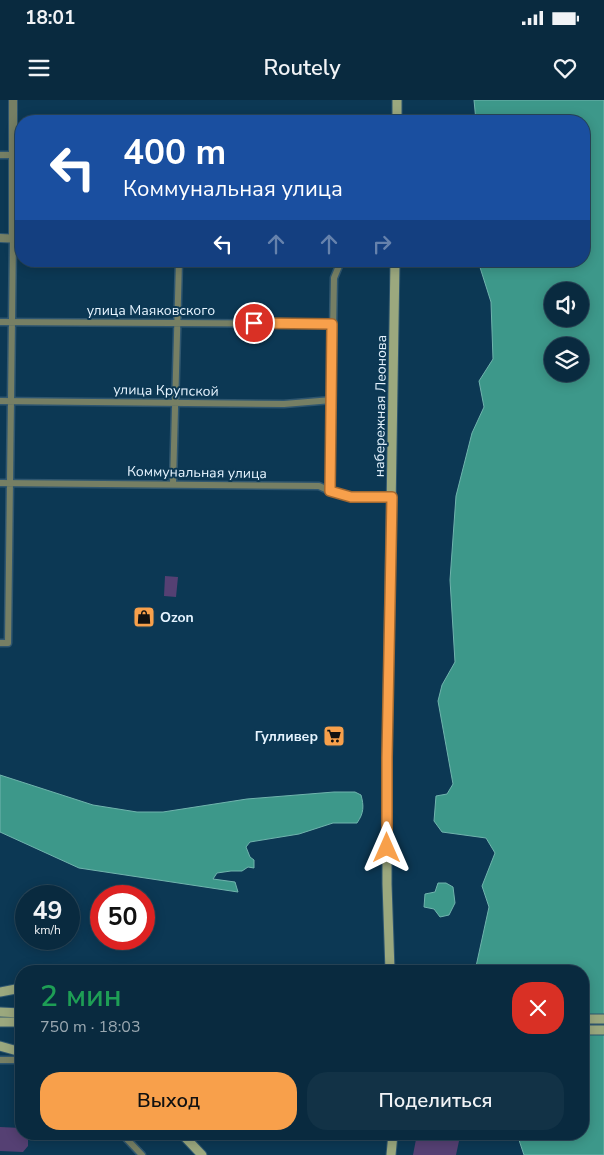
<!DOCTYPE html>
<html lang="ru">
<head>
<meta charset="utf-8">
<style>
  :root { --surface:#092a3f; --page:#123246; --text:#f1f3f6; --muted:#99a7b0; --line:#294659; --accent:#f8a04b }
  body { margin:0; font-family:"Nunito Sans",sans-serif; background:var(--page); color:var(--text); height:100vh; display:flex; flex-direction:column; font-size:19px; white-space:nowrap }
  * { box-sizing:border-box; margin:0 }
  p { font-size:16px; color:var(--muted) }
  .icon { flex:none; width:28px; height:28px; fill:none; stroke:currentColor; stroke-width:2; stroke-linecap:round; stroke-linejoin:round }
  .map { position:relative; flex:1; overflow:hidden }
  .sheet { position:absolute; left:15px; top:865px; width:574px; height:175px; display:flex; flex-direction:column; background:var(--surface); border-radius:20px; box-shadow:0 2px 12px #0003,0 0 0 1px var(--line) }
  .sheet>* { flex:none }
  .hud { position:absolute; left:15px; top:15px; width:575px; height:152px; border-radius:20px; box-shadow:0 2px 12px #0003,0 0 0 1px var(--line); background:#1a4fa0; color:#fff; overflow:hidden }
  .tools { position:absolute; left:544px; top:182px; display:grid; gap:10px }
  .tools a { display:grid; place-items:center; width:45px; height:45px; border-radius:50%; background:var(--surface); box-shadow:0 2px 12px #0003,0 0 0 1px var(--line); font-size:25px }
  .speed { position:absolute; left:15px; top:785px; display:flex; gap:10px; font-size:25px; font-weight:700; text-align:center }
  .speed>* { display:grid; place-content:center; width:65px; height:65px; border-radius:50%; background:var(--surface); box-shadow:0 2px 12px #0003,0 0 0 1px var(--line); line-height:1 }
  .speed small { font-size:12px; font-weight:400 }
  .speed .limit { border:8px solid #d22; background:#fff; color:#111 }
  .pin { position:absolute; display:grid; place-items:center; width:42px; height:42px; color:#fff; margin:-21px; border:2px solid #fff; border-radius:50%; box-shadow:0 1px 5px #0007 }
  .me { position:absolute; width:55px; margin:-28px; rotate:0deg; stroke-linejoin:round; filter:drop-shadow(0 0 4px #0008) }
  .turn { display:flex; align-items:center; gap:18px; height:105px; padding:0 25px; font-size:22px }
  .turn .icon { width:65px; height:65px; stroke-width:2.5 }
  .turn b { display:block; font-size:35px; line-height:42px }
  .lanes { display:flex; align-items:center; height:48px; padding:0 25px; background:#0003; justify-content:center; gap:25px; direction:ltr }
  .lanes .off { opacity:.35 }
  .round { display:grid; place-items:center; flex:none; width:52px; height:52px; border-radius:20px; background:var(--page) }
  .summary { display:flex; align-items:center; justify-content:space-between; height:85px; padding:0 25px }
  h1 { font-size:30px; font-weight:600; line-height:38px; color:#1e9e55 }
  .button { display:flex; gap:10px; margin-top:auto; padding:10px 25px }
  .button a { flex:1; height:58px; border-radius:20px; background:var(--accent); color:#111; font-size:20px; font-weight:600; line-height:58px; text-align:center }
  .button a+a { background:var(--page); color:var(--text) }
  .status { display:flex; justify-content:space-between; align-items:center; height:35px; padding:0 25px; background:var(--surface); direction:ltr }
  .status svg { height:14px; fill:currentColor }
  header { display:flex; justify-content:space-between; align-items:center; height:65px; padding:0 25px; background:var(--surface); font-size:22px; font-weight:600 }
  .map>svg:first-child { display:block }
  .green { fill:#554073 }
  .water { fill:#3d988a; stroke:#70b4ad; fill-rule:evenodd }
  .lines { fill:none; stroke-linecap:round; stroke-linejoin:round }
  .minor-casing { stroke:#2f566f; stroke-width:9 }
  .tertiary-casing { stroke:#2f566f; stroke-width:10 }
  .secondary-casing { stroke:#2f566f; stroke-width:11 }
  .minor { stroke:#767f64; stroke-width:6 }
  .tertiary { stroke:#767f64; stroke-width:8 }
  .secondary { stroke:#9ba87e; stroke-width:9 }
  .route-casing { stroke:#a16831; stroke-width:12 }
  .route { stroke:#f8a04b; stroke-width:9 }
  .labels { text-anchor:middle; stroke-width:4; stroke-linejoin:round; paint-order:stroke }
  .street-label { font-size:14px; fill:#e6f4ff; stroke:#0c3854 }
  .poi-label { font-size:14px; font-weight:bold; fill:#e6f4ff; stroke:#0c3854; text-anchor:start }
</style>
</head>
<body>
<div class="status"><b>18:01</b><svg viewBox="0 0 49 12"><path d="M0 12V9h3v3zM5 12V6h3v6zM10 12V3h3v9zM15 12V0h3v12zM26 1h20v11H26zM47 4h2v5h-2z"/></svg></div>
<header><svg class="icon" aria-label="menu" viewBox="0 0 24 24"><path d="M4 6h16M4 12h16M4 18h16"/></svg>Routely<svg class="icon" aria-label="heart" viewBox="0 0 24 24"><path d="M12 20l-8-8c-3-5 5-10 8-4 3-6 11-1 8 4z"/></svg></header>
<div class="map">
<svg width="604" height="1055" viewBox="0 0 604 1055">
  <rect width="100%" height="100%" fill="#0c3854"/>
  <path class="green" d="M165,476l13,1 -2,20 -12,-1z
    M0,1027l21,1v6h7v12l-5,6 -23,-1z
    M417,1034h48l-6,7 -3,14h-43z"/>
  <path class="water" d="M474,0h130v1055h-80l-7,-21h65v-163h-107l14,-64 -7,-21 13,-33 -9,-15 -44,-6 -8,-11 2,-25 11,-2 6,-10 -15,-83 4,-16 13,-23 -5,-82 6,-84 16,-63 12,-26 -5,-26 14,-22 -2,-57 -13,-41h106v-140h-108zM552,191h28v28h-28zM552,246h28v28h-28z
    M0,675l93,30 44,7h26l84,-13 87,-7h21l6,3c3,11 3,18 -4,28h-24l-34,11 -49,8 -4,5 4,10 4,3v8l-6,-1 -6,4h-11l-14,2 -4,6 22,3 3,10 -159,-24 -79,-36z
    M438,783h8l7,4 2,16 -6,12 -9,2 -6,-8 -10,-2 1,-13 10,-2z"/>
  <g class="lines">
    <g class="minor-casing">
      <path id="minor" d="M0,55h12
        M0,222l332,2
        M0,301l284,3 48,-4
        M0,383l319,3c25,13 46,11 73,11
        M173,383l6,-222
        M330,391l4,-213 7,-17
        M0,543h8l5,-405
        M0,960h21
        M122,1034l20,21"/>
    </g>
    <g class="tertiary-casing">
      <path id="tertiary" d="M0,138l21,1
        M13,138v-138"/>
    </g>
    <g class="secondary-casing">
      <path id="secondary" d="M397,21v-21
        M390,871l-3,-87v-126l8,-497
        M0,892l21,-4
        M0,912l21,1
        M582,919h22
        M0,922h21
        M582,930h22
        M0,946l21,6
        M182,1034l20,21
        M391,1055l2,-21"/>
    </g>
    <use href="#minor" class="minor"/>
    <use href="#tertiary" class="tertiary"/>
    <use href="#secondary" class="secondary"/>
  </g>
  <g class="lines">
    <g class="route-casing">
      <path id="route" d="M254,223l78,1 -2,167 21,6h41l-5,261v90"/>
    </g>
    <use href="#route" class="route"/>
  </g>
  <defs>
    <g id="shop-square" transform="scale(1.125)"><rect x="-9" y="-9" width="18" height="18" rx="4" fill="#f8a04b" stroke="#0c3854"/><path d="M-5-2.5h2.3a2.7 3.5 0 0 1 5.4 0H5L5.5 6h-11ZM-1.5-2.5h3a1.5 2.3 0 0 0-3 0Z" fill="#111"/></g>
    <g id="supermarket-square" transform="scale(1.125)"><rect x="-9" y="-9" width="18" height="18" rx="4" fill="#f8a04b" stroke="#0c3854"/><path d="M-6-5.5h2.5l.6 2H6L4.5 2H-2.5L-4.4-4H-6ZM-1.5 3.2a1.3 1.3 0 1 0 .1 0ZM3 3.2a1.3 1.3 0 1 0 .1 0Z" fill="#111"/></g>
  </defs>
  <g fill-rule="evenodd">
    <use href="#shop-square" x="144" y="517"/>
    <use href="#supermarket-square" x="334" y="636"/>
  </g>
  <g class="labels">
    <g class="street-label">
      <text x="151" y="215">улица Маяковского</text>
      <text transform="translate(166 290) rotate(1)" y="5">улица Крупской</text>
      <text transform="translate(380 306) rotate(-89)" y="5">набережная Леонова</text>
      <text transform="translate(197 372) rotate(1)" y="5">Коммунальная улица</text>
    </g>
    <g class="poi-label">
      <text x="160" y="522">Ozon</text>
      <text x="318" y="641" text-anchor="end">Гулливер</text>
    </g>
  </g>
</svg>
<div class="tools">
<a><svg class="icon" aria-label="sound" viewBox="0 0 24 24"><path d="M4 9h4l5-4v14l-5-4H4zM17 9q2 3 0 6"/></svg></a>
<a><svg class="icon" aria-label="layers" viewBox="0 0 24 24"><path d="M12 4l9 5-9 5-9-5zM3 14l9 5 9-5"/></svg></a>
</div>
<div class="speed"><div>49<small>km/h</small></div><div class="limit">50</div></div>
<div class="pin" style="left:254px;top:223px;background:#d93025"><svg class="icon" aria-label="arrive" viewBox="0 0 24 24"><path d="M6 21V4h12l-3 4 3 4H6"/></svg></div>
<svg class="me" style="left:387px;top:748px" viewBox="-20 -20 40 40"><path d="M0-17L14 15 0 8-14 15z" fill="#f8a04b" stroke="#fff" stroke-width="4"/></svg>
<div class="hud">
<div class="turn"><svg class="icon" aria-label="left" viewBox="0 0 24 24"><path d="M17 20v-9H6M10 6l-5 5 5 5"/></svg><div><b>400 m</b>Коммунальная улица</div></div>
<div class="lanes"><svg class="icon" aria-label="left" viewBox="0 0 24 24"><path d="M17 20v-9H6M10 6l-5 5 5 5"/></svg><svg class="icon off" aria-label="ahead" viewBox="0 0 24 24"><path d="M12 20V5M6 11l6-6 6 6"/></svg><svg class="icon off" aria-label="ahead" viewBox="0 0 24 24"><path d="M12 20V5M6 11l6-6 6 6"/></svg><svg class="icon off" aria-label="right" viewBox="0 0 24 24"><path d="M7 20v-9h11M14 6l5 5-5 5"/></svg></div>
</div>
<section class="sheet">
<div class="summary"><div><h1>2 мин</h1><p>750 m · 18:03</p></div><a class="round" style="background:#d93025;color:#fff"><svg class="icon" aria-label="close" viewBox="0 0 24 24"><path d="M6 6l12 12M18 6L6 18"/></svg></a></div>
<div class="button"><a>Выход</a><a>Поделиться</a></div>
</section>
</div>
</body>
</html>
